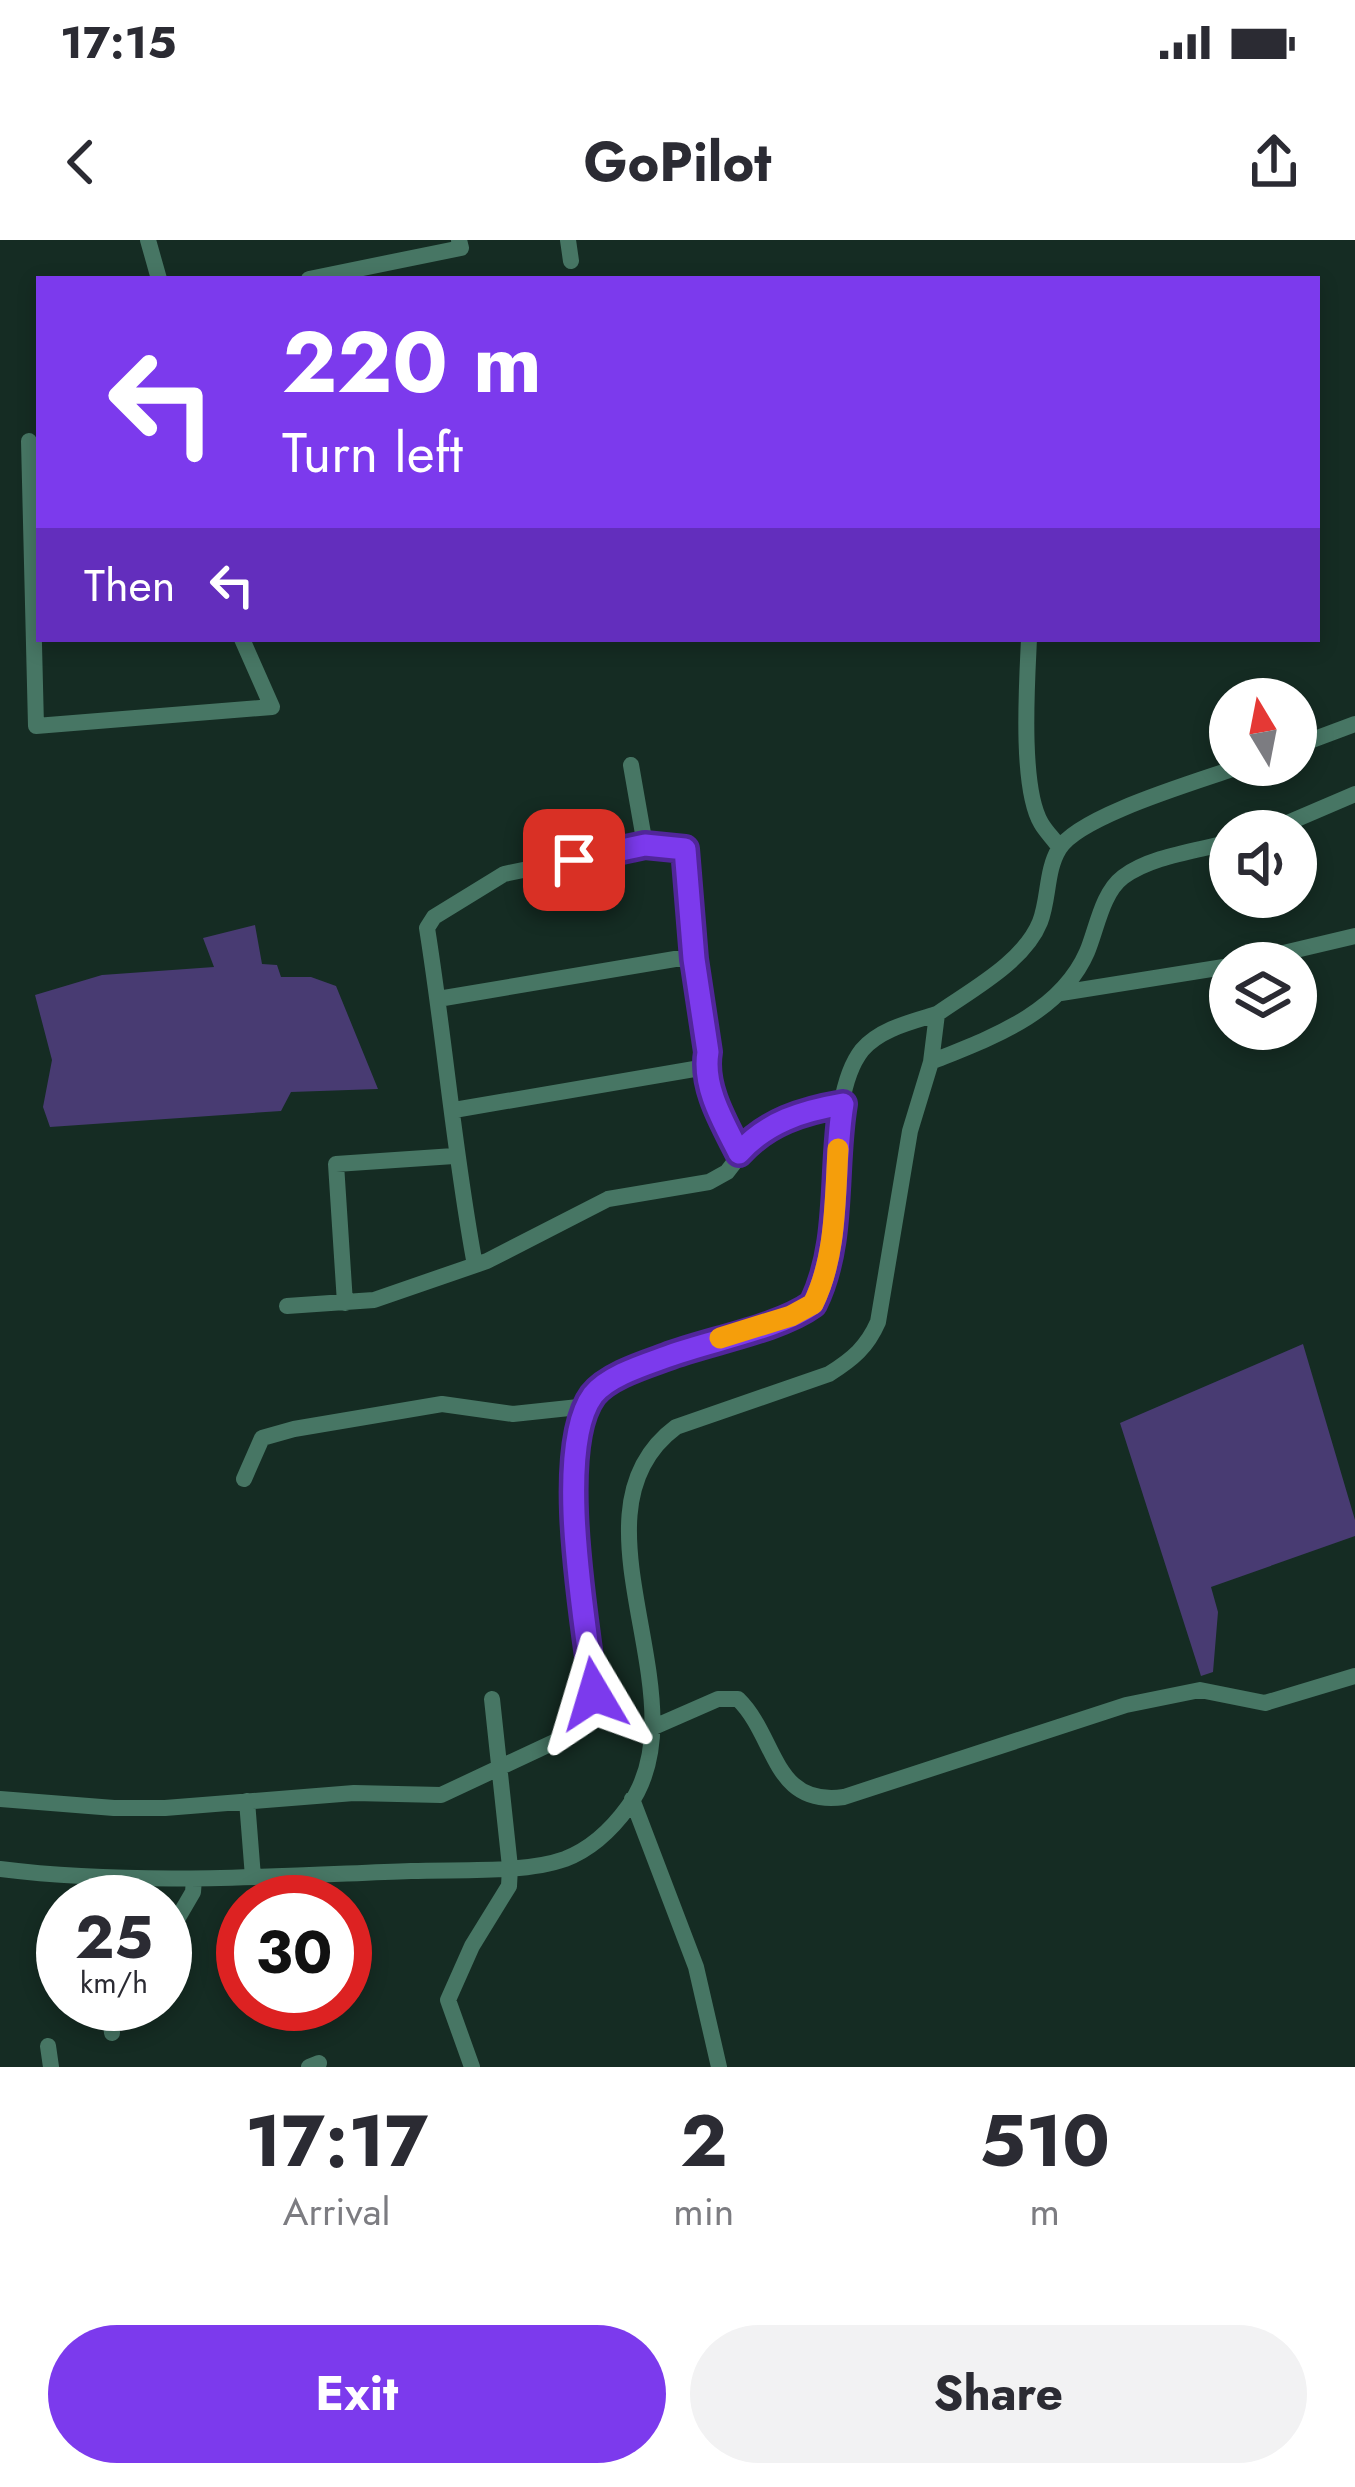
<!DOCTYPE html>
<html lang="en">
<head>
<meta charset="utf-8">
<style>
  :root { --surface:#fff; --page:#f2f2f3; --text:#2b2b33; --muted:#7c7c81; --accent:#7c3aed }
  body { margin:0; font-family:Jost,sans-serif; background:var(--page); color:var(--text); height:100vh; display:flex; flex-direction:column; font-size:45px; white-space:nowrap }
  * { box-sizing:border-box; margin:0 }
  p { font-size:39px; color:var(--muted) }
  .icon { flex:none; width:66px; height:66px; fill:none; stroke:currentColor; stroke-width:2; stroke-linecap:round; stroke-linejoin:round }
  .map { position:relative; height:1827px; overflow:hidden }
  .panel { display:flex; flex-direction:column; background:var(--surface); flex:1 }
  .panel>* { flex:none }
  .hud { position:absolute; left:36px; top:36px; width:1284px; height:366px; border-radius:0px; box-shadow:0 6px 18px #0003; background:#7c3aed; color:#fff; overflow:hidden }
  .needle { width:78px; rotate:350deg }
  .controls { position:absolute; left:1209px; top:438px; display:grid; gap:24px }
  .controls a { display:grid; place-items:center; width:108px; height:108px; border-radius:50%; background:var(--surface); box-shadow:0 6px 18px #0003; font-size:60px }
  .speed { position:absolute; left:36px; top:1635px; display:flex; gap:24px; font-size:60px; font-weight:700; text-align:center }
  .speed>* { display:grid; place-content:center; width:156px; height:156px; border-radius:50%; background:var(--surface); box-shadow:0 6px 18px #0003; line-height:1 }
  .speed small { font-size:30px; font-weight:400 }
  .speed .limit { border:18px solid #d22; background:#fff; color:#111 }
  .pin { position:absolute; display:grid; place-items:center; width:102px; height:102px; color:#fff; margin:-51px; border-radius:24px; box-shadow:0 6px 18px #0006 }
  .me { position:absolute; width:132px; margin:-66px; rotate:353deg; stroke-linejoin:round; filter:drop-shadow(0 0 9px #0008) }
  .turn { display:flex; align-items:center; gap:42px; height:252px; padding:0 48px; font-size:54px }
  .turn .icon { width:156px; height:156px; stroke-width:2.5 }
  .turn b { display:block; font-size:84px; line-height:102px }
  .then { display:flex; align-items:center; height:114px; padding:0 48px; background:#0003; gap:24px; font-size:45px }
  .eta { display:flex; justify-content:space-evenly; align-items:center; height:204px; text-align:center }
  .eta b { font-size:72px; font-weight:700; line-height:84px }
  .action { display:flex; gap:24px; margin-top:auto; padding:24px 48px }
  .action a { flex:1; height:138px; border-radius:72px; background:var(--accent); color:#fff; font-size:48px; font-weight:700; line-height:138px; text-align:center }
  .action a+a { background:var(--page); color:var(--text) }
  .status { display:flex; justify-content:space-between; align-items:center; height:84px; padding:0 60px; background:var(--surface); direction:ltr }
  .status svg { height:33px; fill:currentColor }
  header { display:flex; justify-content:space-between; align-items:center; height:156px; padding:0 48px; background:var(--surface); font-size:54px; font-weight:700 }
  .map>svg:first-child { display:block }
  .green { fill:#483b72 }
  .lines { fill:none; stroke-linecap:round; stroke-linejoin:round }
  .minor { stroke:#477664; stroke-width:16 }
  .route-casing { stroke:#51269a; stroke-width:30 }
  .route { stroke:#7c3aed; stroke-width:21 }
  .slow { stroke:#f59e0b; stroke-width:21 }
</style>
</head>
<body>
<div class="status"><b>17:15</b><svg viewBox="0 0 49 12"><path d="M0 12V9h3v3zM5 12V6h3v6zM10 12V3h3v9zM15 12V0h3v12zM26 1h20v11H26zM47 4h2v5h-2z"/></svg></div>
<header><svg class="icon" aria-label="back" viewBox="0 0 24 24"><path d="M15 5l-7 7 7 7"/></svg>GoPilot<svg class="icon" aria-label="share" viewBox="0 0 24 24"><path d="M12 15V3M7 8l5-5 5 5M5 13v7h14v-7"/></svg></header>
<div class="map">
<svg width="1355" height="1827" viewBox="0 0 1355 1827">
  <rect width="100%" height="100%" fill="#152c23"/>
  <path class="green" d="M255,685l7,39 15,1 4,12h30l25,9 42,103 -87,3 -10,19 -231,16 -7,-20 9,-47 -17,-65 67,-20 112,-8 -11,-29z
    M1303,1104l52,176v16l-144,51 7,25 -5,60 -12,4 -81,-253z"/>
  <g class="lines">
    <path class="minor" d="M148,0l11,39
      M568,0l3,21
      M309,39l152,-31 -2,-8
      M29,201l7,285 236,-19 -30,-68
      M1029,399c-2,44 -9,148 12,184 5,9 13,16 18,24
      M1296,506l59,-22
      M631,525l14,80
      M1269,591l86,-37
      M1241,723l114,-27
      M1061,753l169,-27
      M438,759l237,-40h19
      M931,822c59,-24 129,-48 156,-110 10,-24 15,-59 36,-75 28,-21 74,-26 107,-35
      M454,870l252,-43
      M475,1025c-21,-112 -30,-224 -48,-337l7,-11 70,-43 141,-29 40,4 9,110 14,93c-6,35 16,71 31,101
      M345,1063l-9,-139 118,-8
      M287,1066l87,-6 113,-39 121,-62 101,-17 18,-10 30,-39 37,-17 49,-12
      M244,1239l18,-41 32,-9 148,-25 71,10 75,-8
      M654,1487l64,-28h20c39,38 34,108 106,98l282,-92 74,-15 65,13 90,-27
      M0,1559l114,9h51l189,-15 87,2 141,-66c40,-46 -51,-280 18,-340 9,-8 21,-12 32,-17 31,-14 63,-26 95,-36 29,-9 61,-14 86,-32 34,-70 8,-202 49,-254 18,-21 49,-28 75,-36
      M632,1559l64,168 23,100
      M247,1561l6,76
      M0,1629c136,17 274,7 411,2 45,-2 112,3 154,-12 26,-10 47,-30 63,-52 79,-108 -69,-293 48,-380l153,-53c24,-15 38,-27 49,-52l32,-191 21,-69 6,-48c34,-24 87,-52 103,-92 9,-23 6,-52 19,-73 20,-34 144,-69 185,-84
      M165,1700l28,-48 1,-13
      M109,1764l3,29
      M48,1806l3,21
      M309,1827l10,-4
      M472,1827l-24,-67 24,-54 37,-60 1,-19 -18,-168"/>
  </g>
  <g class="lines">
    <g class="route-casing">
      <path id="route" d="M574,620l71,-15 40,4 9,110 14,93c-6,35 16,71 31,101 28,-31 63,-42 104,-49 -11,65 0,139 -30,200 -34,25 -105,37 -147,53 -22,8 -58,19 -73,38 -40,54 -7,232 1,299"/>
    </g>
    <use href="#route" class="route"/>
    <path class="slow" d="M720,1098l71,-22 22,-12c23,-46 22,-104 25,-155"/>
  </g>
</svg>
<div class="controls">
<a><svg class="needle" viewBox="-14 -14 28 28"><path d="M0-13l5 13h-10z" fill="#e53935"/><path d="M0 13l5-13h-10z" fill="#7c7c81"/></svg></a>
<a><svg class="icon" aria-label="sound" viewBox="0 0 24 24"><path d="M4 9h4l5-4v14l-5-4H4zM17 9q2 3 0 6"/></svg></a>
<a><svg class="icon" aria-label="layers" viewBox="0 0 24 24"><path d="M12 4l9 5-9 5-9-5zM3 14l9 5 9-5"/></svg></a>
</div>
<div class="speed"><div>25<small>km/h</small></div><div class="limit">30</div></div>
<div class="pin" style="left:574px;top:620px;background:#d93025"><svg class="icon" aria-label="arrive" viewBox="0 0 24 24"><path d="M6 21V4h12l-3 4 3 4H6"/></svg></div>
<svg class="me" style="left:594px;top:1454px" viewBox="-20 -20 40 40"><path d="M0-17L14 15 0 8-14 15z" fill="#7c3aed" stroke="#fff" stroke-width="4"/></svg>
<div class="hud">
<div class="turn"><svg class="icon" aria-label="left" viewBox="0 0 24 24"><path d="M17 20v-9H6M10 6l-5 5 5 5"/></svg><div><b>220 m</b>Turn left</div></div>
<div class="then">Then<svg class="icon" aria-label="left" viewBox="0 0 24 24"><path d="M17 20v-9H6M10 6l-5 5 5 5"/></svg></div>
</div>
</div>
<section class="panel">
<div class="eta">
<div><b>17:17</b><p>Arrival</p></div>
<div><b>2</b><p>min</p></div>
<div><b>510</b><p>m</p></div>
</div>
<div class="action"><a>Exit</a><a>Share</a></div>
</section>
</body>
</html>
